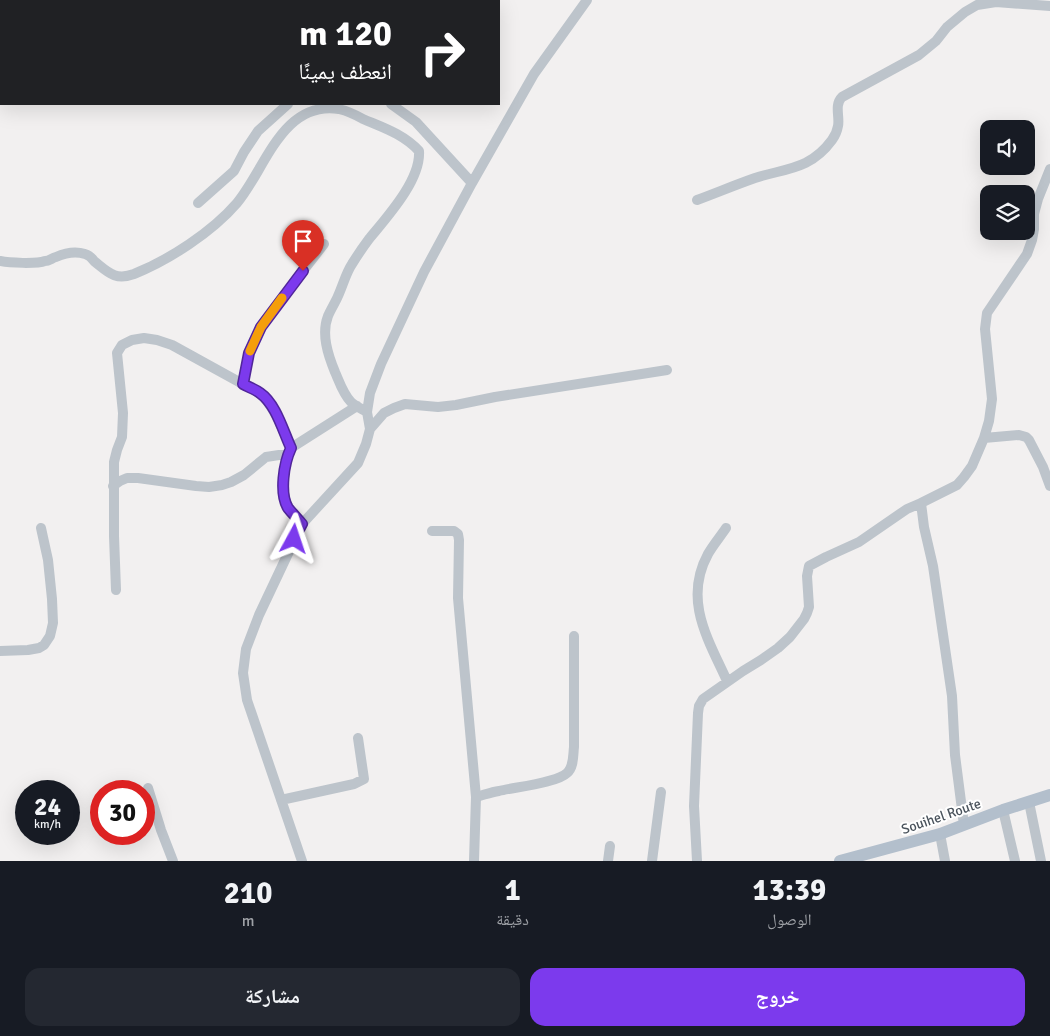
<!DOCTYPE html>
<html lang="ar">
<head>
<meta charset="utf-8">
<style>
  :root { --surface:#171b24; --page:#242831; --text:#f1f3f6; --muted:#9ea1a6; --accent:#7c3aed }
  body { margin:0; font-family:Signika,"Noto Naskh Arabic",sans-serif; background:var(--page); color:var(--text); direction:rtl; height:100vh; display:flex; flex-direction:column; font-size:19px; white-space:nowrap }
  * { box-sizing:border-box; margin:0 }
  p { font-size:16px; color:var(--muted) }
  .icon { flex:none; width:28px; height:28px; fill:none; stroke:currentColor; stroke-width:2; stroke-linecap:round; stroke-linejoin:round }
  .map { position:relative; height:861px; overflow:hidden; direction:ltr }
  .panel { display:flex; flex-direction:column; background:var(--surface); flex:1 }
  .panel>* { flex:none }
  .top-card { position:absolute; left:0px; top:0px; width:500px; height:105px; box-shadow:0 5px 20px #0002; direction:rtl; background:#202124; color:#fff; overflow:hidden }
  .fabs { position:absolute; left:980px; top:120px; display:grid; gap:10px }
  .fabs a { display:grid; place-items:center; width:55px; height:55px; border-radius:10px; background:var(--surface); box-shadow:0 5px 20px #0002; font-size:25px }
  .speed { position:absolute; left:15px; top:780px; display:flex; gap:10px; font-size:25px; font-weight:700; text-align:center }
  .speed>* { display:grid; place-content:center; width:65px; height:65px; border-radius:50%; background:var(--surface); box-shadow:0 5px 20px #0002; line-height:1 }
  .speed small { font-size:12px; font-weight:400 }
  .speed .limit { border:8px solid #d22; background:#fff; color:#111 }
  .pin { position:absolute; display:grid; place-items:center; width:42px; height:42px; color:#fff; margin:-51px -21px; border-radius:50% 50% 50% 0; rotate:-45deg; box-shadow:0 0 5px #0007 }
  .pin .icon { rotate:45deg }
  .me { position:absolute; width:55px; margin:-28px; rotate:5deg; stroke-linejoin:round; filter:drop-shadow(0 0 4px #0008) }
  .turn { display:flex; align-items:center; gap:18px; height:105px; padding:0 25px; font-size:22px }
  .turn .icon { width:65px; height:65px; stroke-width:2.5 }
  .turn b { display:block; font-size:35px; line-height:42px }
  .eta { display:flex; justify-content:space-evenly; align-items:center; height:85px; text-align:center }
  .eta b { font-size:30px; font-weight:700; line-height:35px }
  .button { display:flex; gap:10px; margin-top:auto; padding:10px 25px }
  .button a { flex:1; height:58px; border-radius:15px; background:var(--accent); color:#fff; font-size:20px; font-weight:700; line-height:58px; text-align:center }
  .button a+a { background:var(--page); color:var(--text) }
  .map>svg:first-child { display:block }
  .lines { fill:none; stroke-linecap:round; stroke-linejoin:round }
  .minor { stroke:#bdc4cb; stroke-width:10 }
  .major { stroke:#b3bfcc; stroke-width:12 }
  .route-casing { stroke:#51269a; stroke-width:12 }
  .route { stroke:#7c3aed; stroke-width:9 }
  .slow { stroke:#f59e0b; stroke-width:9 }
  .labels { text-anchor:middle; stroke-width:4; stroke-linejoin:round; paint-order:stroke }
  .street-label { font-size:14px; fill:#4a535c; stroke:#fff }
</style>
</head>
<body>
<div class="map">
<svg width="1050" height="861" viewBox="0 0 1050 861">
  <rect width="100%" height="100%" fill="#f2f0f0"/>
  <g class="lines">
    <path class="minor" d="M391,104l25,18 56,61
      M697,200c19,-7 38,-15 58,-22 31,-10 55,-8 77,-38 3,-4 5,-8 6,-14 2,-9 -4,-21 4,-29l77,-42 17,-14 11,-14 18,-15 12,-7 19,-3 54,4
      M198,203l36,-32 10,-19 14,-21 30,-27
      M0,261c9,2 37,3 45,0 4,0 7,-3 11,-4 9,-4 20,-6 29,-3 4,1 7,4 9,7 14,11 21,20 40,13 35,-14 78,-42 103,-71 28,-33 45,-103 102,-94 8,2 17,6 24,10 21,9 40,15 56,32 2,29 -32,66 -50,88 -6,8 -12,17 -17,25 -6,9 -9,21 -14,32 -3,7 -7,13 -10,20 -7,18 0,39 7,56 4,9 8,22 16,30 4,4 11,7 16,10
      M243,384l6,-31 12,-26 21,-29 42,-54
      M370,429l14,-16 10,-5 11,-4 33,3 18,-2 39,-8 172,-27
      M984,438l35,-3 7,2 3,3 14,27 7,19
      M113,486l7,-5 7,-3h11l58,8 13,1 13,-2 9,-3 13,-7 22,-18 13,-2h9
      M302,524c-5,-6 -10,-11 -13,-16 -10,-15 -5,-44 2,-60l66,-42
      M726,528c-6,9 -13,17 -18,26 -25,46 0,85 19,127
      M432,531h22l4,3 1,6 -1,58 18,199 -2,64
      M116,590l-2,-54v-74l3,-12 5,-13 1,-24 -6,-60 5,-8 10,-5 12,-2 13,2 15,5 89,49c16,17 20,34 30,54
      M0,651l28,-1 11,-2 5,-3 6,-9 3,-13 -1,-24 -4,-39 -7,-32
      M148,788l13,42 12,31
      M476,797c8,-2 15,-5 23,-6 16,-4 58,-8 68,-18 7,-6 6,-18 7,-26v-111
      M281,800l73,-16 10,-5 -6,-41
      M1029,802l12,59
      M1003,810l12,51
      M964,825l-9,-70 -3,-59 -19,-130 -9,-39 -3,-24 36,-18 7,-8 8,-11 12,-28 5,-17 3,-22 -7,-70 2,-16 40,-59 5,-14 2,-11v-15l4,-15 12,-30
      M940,834l5,27
      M302,861l-55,-161 -4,-27 3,-24 13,-34 43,-91 56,-61 8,-19 4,-15 -3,-17 3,-19 11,-29 43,-92 48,-89 62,-109 53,-74
      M608,861l2,-15
      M652,861l9,-69
      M697,861l-3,-55 4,-93 1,-7 4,-7 40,-28 18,-11 17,-12 12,-11 14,-18 3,-6 2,-6 -2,-31 2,-10 17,-9 33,-15 48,-33 14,-6"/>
    <path class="major" d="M840,861l100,-27 63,-24 47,-15"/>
  </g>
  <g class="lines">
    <g class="route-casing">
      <path id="route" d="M294,539l8,-15c-5,-6 -10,-11 -14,-16 -9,-15 -4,-45 3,-60 -8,-17 -15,-44 -31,-55 -5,-4 -12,-6 -17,-9l6,-31 12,-26 42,-56"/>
    </g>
    <use href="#route" class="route"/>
    <path class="slow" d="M250,351l11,-24 21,-29"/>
  </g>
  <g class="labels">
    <g class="street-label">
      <text transform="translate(941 816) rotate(-19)" y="5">Souihel Route</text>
    </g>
  </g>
</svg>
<div class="fabs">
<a><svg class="icon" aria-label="sound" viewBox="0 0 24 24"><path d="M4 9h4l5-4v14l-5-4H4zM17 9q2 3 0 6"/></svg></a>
<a><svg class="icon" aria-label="layers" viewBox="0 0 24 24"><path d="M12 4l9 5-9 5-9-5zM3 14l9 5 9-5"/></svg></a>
</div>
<div class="speed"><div>24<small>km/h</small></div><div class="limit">30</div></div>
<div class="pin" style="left:303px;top:271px;background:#d93025"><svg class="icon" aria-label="arrive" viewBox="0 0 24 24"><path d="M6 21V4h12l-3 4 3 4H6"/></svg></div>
<svg class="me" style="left:294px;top:539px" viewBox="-20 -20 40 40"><path d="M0-17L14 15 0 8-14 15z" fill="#7c3aed" stroke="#fff" stroke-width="4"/></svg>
<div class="top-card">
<div class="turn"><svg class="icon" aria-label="right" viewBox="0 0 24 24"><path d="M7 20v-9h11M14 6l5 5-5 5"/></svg><div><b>120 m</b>انعطف يمينًا</div></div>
</div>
</div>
<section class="panel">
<div class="eta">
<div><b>13:39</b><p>الوصول</p></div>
<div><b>1</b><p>دقيقة</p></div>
<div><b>210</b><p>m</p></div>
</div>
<div class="button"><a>خروج</a><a>مشاركة</a></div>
</section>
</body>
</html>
